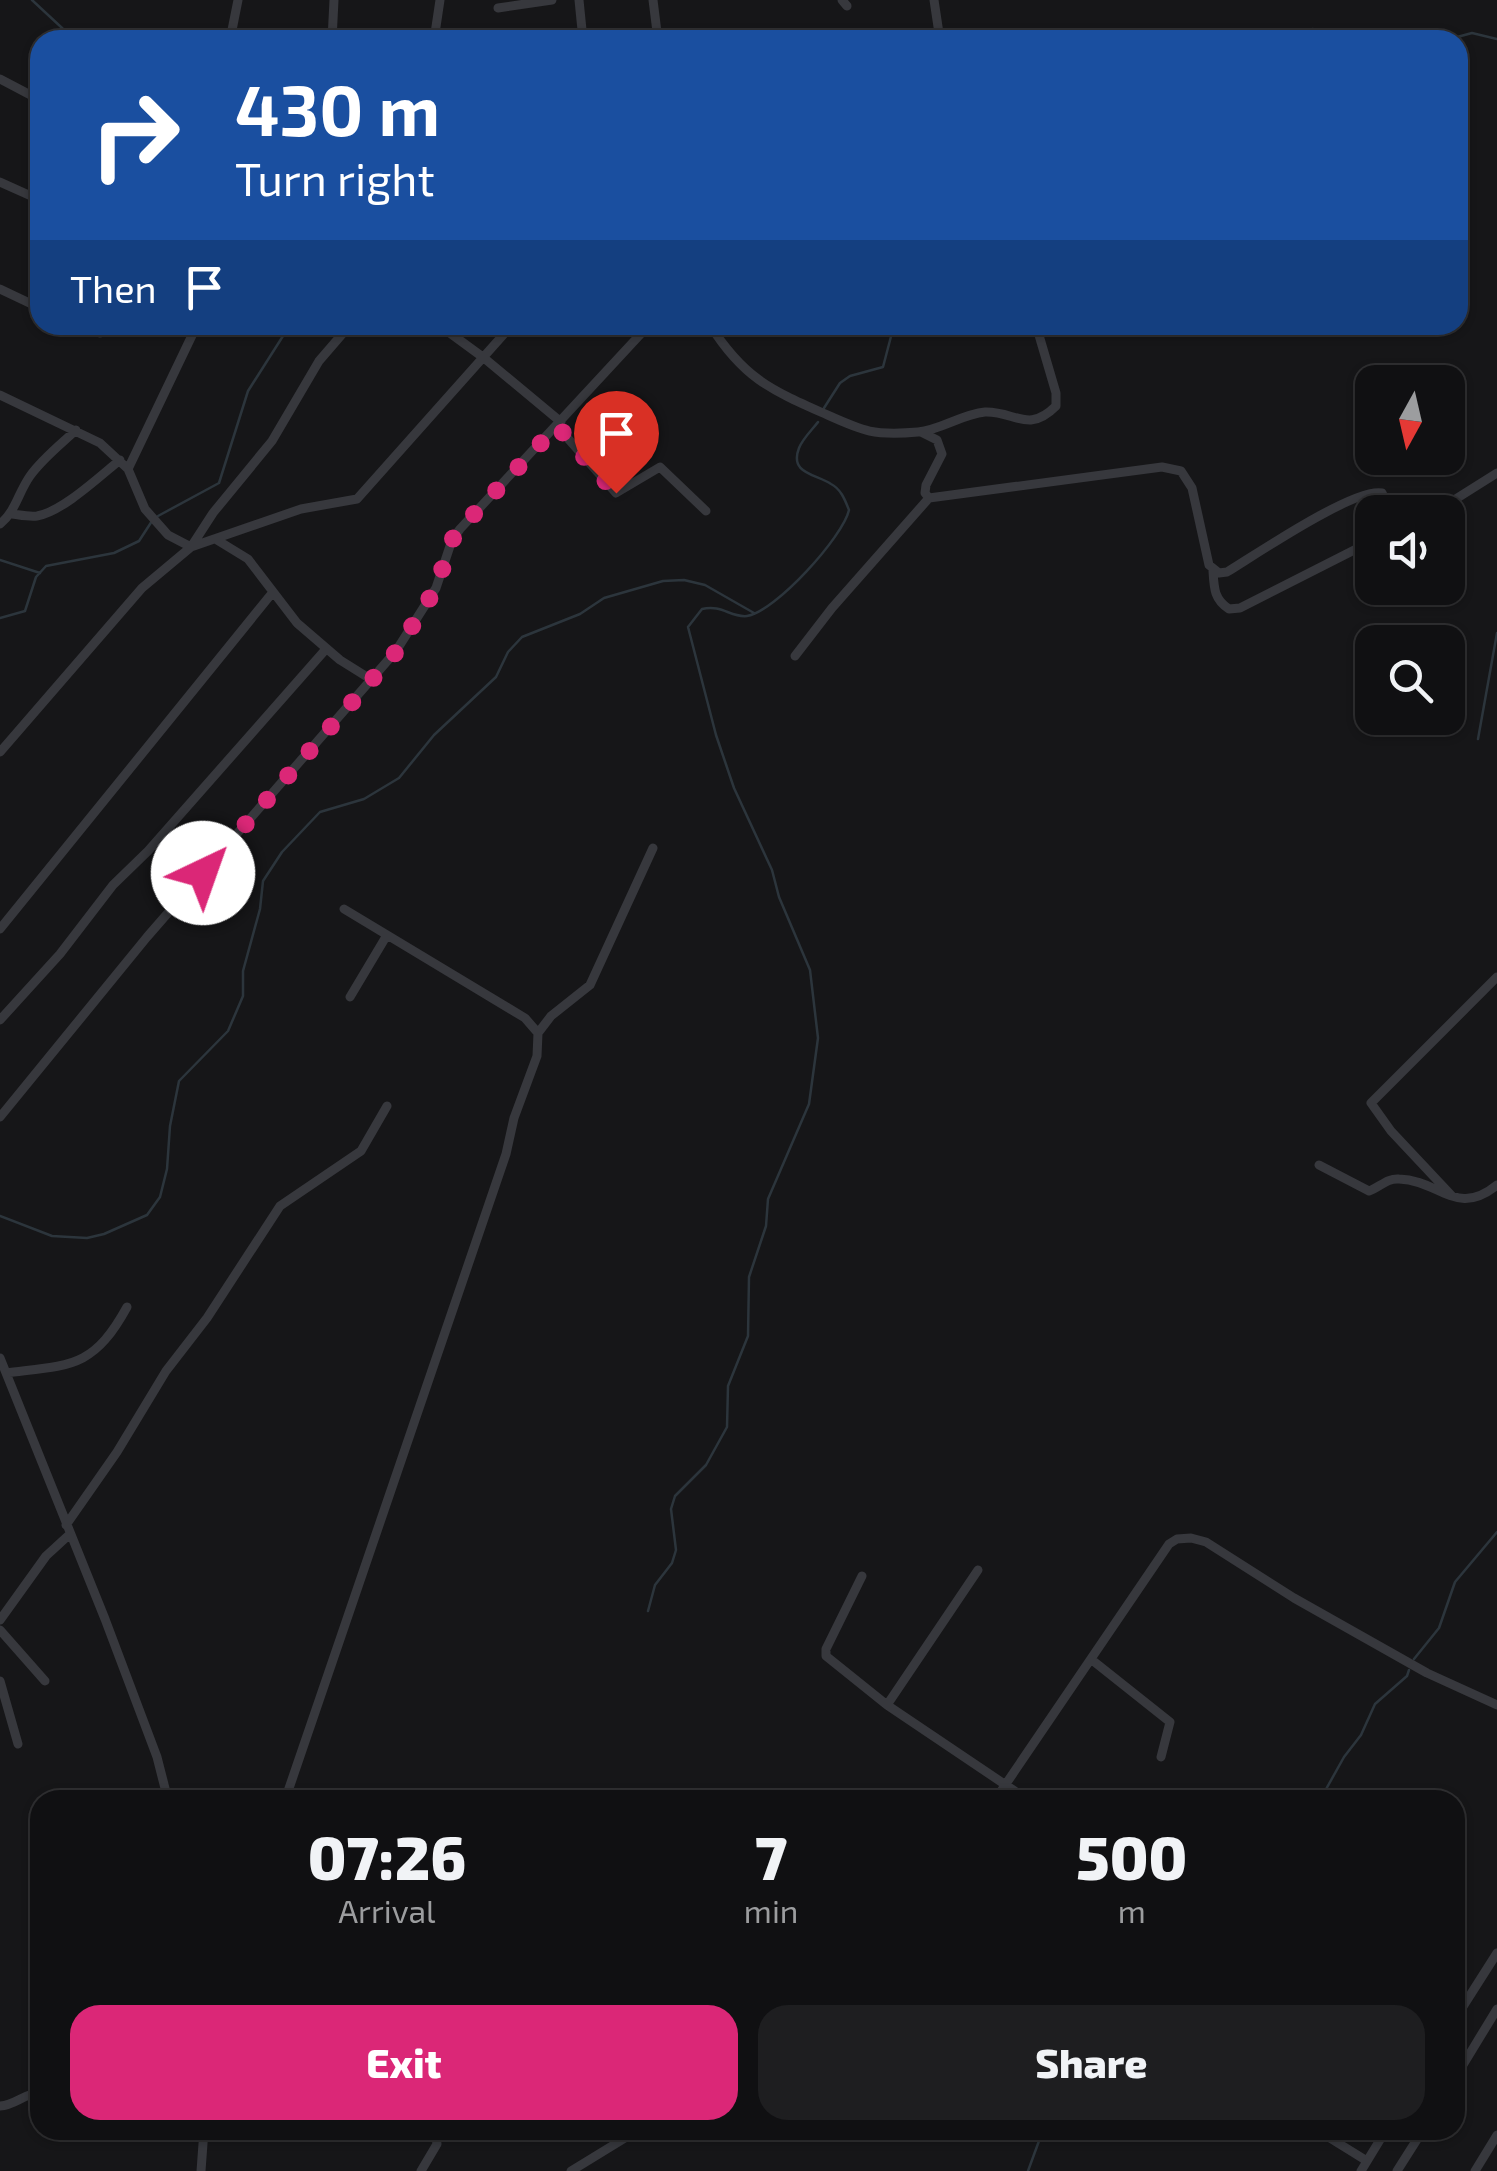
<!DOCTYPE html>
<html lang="en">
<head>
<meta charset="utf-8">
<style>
  :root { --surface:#101012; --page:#1e1e20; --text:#f1f3f6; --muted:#9c9d9f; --line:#303032; --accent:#db2777 }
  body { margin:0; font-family:"Exo 2",sans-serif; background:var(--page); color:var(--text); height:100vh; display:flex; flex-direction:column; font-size:38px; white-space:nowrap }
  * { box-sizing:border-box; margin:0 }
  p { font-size:32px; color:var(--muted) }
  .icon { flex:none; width:55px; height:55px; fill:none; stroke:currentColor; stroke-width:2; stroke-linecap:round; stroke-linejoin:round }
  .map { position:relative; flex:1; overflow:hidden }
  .details { position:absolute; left:30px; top:1790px; width:1435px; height:350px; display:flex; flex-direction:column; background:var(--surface); border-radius:30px; box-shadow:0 2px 8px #0004,0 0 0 2px var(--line) }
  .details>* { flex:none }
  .banner { position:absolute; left:30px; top:30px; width:1438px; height:305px; border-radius:30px; box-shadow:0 2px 8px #0004,0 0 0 2px var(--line); background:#1a4fa0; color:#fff; overflow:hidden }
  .needle { width:65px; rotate:188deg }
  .fabs { position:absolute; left:1355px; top:365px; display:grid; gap:20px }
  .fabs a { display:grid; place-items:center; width:110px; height:110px; border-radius:20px; background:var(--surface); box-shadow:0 2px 8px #0004,0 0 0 2px var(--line); font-size:50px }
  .pin { position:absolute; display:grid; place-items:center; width:85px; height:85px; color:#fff; margin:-102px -42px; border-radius:50% 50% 50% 0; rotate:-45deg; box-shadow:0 0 10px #0007 }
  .pin .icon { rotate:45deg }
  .me { position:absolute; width:110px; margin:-55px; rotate:42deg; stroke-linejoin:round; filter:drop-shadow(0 0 8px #0008) }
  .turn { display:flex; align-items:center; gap:35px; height:210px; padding:0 40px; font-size:45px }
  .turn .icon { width:130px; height:130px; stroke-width:2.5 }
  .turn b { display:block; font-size:70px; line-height:85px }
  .then { display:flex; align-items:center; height:95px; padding:0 40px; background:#0003; gap:20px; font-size:38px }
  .eta { display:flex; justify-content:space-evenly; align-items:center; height:170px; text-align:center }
  .eta b { font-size:60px; font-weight:800; line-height:70px }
  .button { display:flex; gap:20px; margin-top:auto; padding:20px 40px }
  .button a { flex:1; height:115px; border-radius:30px; background:var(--accent); color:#fff; font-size:40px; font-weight:800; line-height:115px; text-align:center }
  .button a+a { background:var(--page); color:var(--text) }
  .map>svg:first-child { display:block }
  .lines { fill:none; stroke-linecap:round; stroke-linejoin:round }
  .stream { stroke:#2c353c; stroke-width:2.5 }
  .street { stroke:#37383d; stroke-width:9 }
  .route { stroke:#db2777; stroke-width:18; stroke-dasharray:0 32.4 }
</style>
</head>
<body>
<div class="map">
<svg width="1497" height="2171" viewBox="0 0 1497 2171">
  <rect width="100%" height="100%" fill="#161618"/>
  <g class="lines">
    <path class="stream" d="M32,0l43,40
      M1119,40l16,-7 12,7
      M1277,40l15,-8 21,-3 12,11
      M1405,40l8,-9 33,9 26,-7 25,6
      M824,408l16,-25 10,-7 33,-9 11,-42
      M158,516l61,-33 29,-92 35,-55
      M0,560l40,13
      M0,618l25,-7 11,-34 10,-11 68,-13 25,-12 13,-20
      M1478,739l19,-106
      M0,1216l52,20 35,2 17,-4 43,-19 13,-18 7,-28 3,-43 9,-45 49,-50 15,-35v-25l17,-62 3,-28 19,-29 38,-40 44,-13 35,-21 35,-43 62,-58 12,-25 14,-15 58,-23 24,-16 59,-17 21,-1 21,5 49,28
      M648,1611l7,-26 17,-22 4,-13 -5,-41 4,-13 31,-31 21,-38 1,-41 20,-50 1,-59 17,-51 2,-27 41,-95 9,-66 -8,-68 -31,-73 -7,-27 -38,-82 -18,-53 -28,-108 14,-18c20,-5 29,9 45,7 28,-4 96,-79 102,-106 -4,-10 -8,-21 -18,-26 -15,-10 -42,-10 -32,-36 4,-10 13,-18 19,-26
      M1414,1659l25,-31 16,-46 42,-50
      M1320,1800l24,-43 17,-22 14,-31 32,-28 2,-6
      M1028,2171l15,-41"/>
    <path class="street" d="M579,0l4,40
      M653,0l5,40
      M842,0l5,6
      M934,0l6,40
      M498,8l54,-8
      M230,40l8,-40
      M332,40l2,-40
      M434,40l6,-40
      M0,79l40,21
      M0,182l40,18
      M0,289l40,19
      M77,325l23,8 7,-8
      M439,325l45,33 77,64
      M710,325c33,52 59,64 113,88 40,18 49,23 95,19 23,-2 44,-18 67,-20 30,-1 43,22 71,-6v-13l-20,-68
      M0,395l100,48 28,26 17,40 23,26 23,12 110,-38 56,-10 155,-174
      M557,426l59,67 44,-26 46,44
      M921,432l16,8 5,14 -16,31 -1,8 4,5 233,-31 19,4 11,17 17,77 10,8 8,-1c28,-17 128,-85 155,-79l9,19
      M128,469l69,-144
      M1435,512l62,-39
      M12,514c8,1 17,3 25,2 25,-4 63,-40 83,-56
      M0,524c16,-13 18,-31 30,-48 12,-17 30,-31 46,-46
      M217,540l31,19 49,64 43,37 32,20
      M1213,571c1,17 1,28 16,38l11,-1 132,-67
      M795,656l37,-48 97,-110
      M0,752l142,-164 49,-41 22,-34 59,-72 47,-80 31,-36
      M344,909l181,109 13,15
      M0,929l273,-337
      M350,997l37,-62
      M0,1020l60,-66 53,-69 35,-34 178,-202
      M0,1117l147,-180 249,-286 40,-63 16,-48 8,-11 189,-204
      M1319,1165l50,26c11,-4 18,-13 30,-12 40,1 58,39 98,6
      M1452,1196l-61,-65 -20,-28 126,-126
      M0,1358l105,261 52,138 11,43
      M6,1373c64,-8 87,-4 121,-66
      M66,1525l51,-73 49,-81 41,-53 73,-112 81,-55 26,-45
      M978,1570l-91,135 141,95
      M862,1576l-36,73v7l61,49
      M0,1620l46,-64 24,-22
      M0,1630l45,51
      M1092,1660l78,62 -9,35
      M0,1681l18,63
      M285,1800l221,-646 8,-36 23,-62 1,-23 13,-17 39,-31 63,-137
      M995,1800l174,-256 8,-5 14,-1 15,4 88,56 133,75 70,32
      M1455,2019l42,-66
      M1455,2078l42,-69
      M0,2106c16,-1 24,-13 40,-13
      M1317,2130l50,31
      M201,2171l3,-41
      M421,2171l16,-27 -2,-14
      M571,2171l67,-41
      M1361,2171l25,-41
      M1397,2171l26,-41
      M1475,2171l22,-36"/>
  </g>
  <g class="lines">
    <path class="route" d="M203,873l193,-221 40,-64 16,-48 8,-11 97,-103 59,67"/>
  </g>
</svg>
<div class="fabs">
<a><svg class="needle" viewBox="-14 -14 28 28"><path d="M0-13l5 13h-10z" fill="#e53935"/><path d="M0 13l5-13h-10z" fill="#9c9d9f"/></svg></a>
<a><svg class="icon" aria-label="sound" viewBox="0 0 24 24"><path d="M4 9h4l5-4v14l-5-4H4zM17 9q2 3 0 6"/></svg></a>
<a><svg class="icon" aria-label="search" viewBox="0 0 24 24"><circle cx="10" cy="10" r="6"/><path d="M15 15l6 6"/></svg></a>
</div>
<div class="pin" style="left:616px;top:493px;background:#d93025"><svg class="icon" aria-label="arrive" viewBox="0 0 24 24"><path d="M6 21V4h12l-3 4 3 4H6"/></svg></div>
<svg class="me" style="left:203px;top:873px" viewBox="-20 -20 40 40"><circle r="19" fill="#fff"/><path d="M0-13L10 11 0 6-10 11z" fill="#db2777"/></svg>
<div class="banner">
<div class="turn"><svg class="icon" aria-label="right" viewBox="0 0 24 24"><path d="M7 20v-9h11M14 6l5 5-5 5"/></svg><div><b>430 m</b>Turn right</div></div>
<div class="then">Then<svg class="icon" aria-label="arrive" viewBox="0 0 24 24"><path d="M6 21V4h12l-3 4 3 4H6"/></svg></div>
</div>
<section class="details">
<div class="eta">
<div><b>07:26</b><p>Arrival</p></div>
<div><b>7</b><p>min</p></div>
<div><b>500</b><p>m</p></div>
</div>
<div class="button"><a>Exit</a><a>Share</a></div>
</section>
</div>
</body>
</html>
